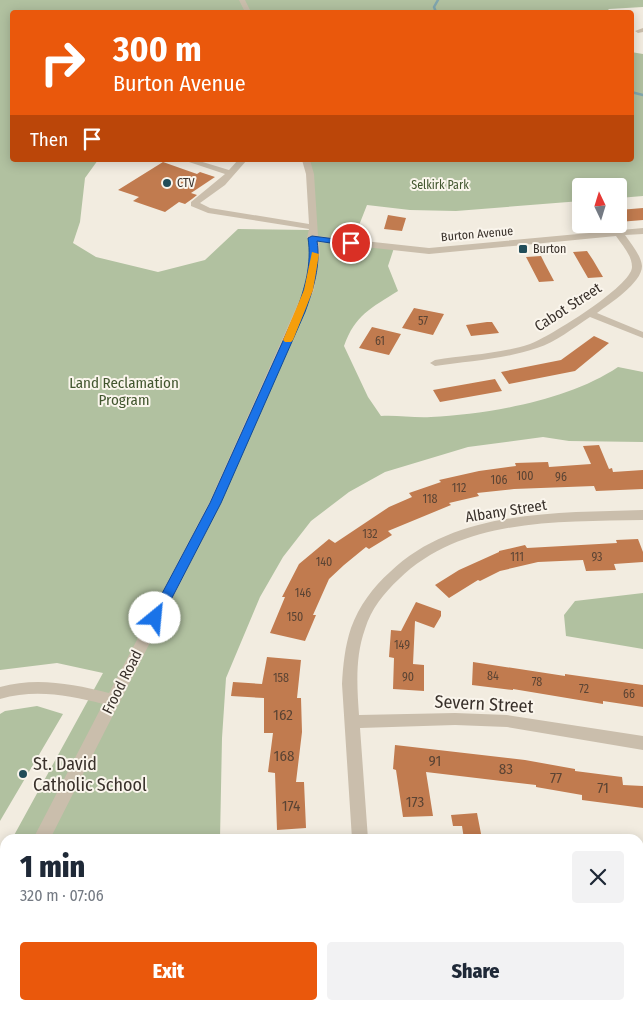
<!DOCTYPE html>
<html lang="en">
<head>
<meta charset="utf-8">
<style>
  :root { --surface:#fff; --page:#f2f2f3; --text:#1f2937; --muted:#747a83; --accent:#ea580c }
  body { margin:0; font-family:"Fira Sans Condensed",sans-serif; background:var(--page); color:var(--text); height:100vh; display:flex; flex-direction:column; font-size:19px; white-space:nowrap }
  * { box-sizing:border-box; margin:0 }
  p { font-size:16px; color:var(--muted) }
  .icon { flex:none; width:28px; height:28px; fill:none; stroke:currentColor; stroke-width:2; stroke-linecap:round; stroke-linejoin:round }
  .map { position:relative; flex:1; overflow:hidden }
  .panel { position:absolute; left:0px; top:834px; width:644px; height:176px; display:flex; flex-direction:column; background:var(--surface); border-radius:15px 15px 0 0; box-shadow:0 2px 12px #0003 }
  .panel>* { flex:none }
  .guide { position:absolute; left:10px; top:10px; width:624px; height:152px; border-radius:5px; box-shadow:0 2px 12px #0003; background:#ea580c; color:#fff; overflow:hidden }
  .needle { width:32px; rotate:356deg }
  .fabs { position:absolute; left:572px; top:178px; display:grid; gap:10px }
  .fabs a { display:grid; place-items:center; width:55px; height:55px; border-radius:5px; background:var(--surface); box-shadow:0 2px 12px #0003; font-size:25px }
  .pin { position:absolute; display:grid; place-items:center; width:42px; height:42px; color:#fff; margin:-21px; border:2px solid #fff; border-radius:50%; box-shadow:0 1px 5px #0007 }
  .me { position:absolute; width:55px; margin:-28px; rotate:28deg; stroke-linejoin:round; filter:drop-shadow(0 0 4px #0008) }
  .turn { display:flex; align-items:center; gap:18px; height:105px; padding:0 20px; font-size:22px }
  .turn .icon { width:65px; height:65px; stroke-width:2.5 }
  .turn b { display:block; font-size:35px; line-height:42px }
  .then { display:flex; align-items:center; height:48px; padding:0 20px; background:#0003; gap:10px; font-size:19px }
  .round { display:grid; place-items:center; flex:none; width:52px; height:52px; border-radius:5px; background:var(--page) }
  .headline { display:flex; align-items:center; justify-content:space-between; height:85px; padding:0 20px }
  h1 { font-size:30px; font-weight:800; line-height:38px }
  .primary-button { display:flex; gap:10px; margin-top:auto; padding:10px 20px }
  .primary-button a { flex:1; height:58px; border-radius:5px; background:var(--accent); color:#fff; font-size:20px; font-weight:800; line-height:58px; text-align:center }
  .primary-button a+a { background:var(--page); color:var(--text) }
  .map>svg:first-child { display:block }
  .green { fill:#b1c1a0 }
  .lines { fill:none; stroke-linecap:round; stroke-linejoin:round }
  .stream { stroke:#80a6ae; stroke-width:2.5 }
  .building { fill:#c17b4f }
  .minor { fill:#cabeac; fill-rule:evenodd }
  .route { fill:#1a73e8; stroke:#114b97 }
  .slow { fill:#f59e0b }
  .poi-dot { fill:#214d59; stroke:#faf5ec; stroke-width:2 }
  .labels { text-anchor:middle; stroke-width:4; stroke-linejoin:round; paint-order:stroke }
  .far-poi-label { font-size:12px; fill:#39312b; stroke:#faf5ec; text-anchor:start }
  .far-park-label { font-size:12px; fill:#42562f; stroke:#faf5ec }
  .far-street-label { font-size:12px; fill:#39312b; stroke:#faf5ec }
  .number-label { font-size:12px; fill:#5b4434 }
  .street-label { font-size:15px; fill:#39312b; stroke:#faf5ec }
  .park-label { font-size:15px; fill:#42562f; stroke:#faf5ec }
  .near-number-label { font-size:15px; fill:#5b4434 }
  .near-street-label { font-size:18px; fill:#39312b; stroke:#faf5ec }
  .near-poi-label { font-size:18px; fill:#39312b; stroke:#faf5ec; text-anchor:start }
</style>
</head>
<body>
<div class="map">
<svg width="643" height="1009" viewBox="0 0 643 1009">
  <rect width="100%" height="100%" fill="#f2ece0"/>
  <path class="green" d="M0,0h643v7l-34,2 -3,3h-594v148h86l-13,18 -5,44 -7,21 23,14 62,15 47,-12 33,-31 73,1 -5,-70h325v-108l12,2v142l-24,2v-12h-38v15l-125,10 -46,-1 -43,-5 -15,38 42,5 -6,18 10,25c-27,17 -43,24 -54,55l24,51 13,19c16,-1 33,2 50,1 59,-3 138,-17 187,-50l25,5v70l-74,-1 -26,-4 -75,10 -83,25 -36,20 -38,29 -28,36 -23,40 -34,81 -4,60 -2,101h-208l91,-166 -46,-10 -57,7z
    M643,593v56l-77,-13 -2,-21 11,-14z
    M37,706l26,8 -63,107v-107l5,-3z
    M5,851v154h218v4h-223v-148z"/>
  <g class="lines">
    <path class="stream" d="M436,12l-2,-5 4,-7
      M631,92l12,3"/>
  </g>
  <path class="building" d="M163,162l34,12 3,-2 15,5 -24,16 6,2 -5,4 -7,5 -6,-2 -14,10 -32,-11 6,-4 -21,-7z
    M643,208v12l-24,2v-12z
    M388,215l18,3 -4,13 -18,-2z
    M587,251l6,9 10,17 -15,1 -15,-26z
    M541,256l4,8 9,17 -15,1 -13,-25z
    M414,308l30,6 -11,21 -31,-7z
    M487,322h5l7,11 -28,3 -5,-11z
    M372,327l29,7 -12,21 -30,-7z
    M594,336l15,7 -34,28 -66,13 -8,-12 60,-12z
    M495,379l7,12 -62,11 -7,-12z
    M599,445l10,24 3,-1 1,4 30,-2v19l-47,2 -2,-5 -80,3 -37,4 2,3 -30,7 2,2 -63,26 4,4 -23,14 -3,-2 -22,18 -15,14 -16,36h3l-11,26 -35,-8 15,-36h-3l17,-33 30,-25 6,4 54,-36 23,-10 -3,-4 32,-11 -2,-2 40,-9 37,-5 -1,-3 33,-1 1,5 42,-3 -8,-18z
    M638,539l5,13v10l-29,2 2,6 -30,1 -3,-11 -45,2 -38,9 -20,10 -2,-1 -29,18 -14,-13 24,-15 40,-18v-1l26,-6 2,3 90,-5 -1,-3z
    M416,602l25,9v5l-7,12 -19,-7 -2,43 11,1v26l-31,-2 1,-31 -5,-1 2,-27 10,1z
    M267,657l34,3 -4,38h4l1,34 -6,50h8l2,46 -29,2 -2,-57 -7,-1 5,-39h-9v-35l-33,-2 2,-14 29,2z
    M473,662l92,14v-2l78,11v22l-40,-6v3l-90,-15v1l-41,-5z
    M395,745l130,15 50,9v2l47,6 1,8 20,1v22l-61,-8v-5l-46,-8v-2l-110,-13 7,44 -30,1 -7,-47 -3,-1z
    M477,813l5,26h-18l-2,-13h-9l-2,-11z"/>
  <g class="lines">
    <path class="minor" d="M239,0h6l6,12h-6z
      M643,28v4l-5,1 -3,-2z
      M183,160h13l33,10 9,-10h9l-22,25 -25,18 10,5 99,16 -3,-50 -4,-14h8l4,14 4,62 111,12 214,-20v6l-18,1c6,9 16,20 17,31 0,17 -33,38 -45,47l46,19v6l-53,-21c-17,11 -34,25 -53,31 -32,11 -68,13 -102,18l-5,-3 5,-3c31,-5 65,-6 95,-16 19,-7 102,-58 102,-77 0,-12 -10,-22 -16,-31l-187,18 -110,-12 1,12 -6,36 -93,213 -171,336h-17l70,-135c-35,-9 -68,-15 -103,-5v-12c37,-10 72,-3 109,6l100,-190 95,-213 6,-36 -1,-14 -2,-2 2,-9 -101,-16 -17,-7v-4l34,-28z
      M643,510v10c-84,2 -180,-3 -244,59 -15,14 -28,30 -34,50 -10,28 -8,57 -6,86l96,-2 52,2 136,21v14l-136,-23 -52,-2 -95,3 8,111h-16l-10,-155c1,-19 3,-38 9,-56 8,-22 22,-41 39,-56 66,-63 167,-59 253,-62z
      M5,901v26l-5,2v-26z
      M639,962l4,1v18l-4,-1z"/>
  </g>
  <path class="route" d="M312,236l39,5 4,2 -4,3 -34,-5c4,24 -4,49 -12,71l-84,191 -61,118h-9l-2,-3 61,-115 86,-191c9,-24 16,-48 12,-74z"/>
  <path class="slow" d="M312,252l7,2 -6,36 -20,50 -2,2h-6l-2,-2 21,-50z"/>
  <g class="poi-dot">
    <circle cx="167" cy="183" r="5"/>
    <rect x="518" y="244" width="10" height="10" rx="2.5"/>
    <circle cx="23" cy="774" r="5"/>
  </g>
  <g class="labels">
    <g class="far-poi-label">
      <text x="177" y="187">CTV</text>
      <text x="533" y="253">Burton</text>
    </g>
    <g class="far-park-label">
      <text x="440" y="189">Selkirk Park</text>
    </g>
    <g class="far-street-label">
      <text transform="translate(477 234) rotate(-5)" y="4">Burton Avenue</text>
    </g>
    <g class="number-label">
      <text x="423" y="325">57</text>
      <text x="380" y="345">61</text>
      <text x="525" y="480">100</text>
      <text x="561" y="481">96</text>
      <text x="499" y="484">106</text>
      <text x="459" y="492">112</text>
      <text x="430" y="503">118</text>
      <text x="370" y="538">132</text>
      <text x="517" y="561">111</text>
      <text x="597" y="561">93</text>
      <text x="324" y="566">140</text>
      <text x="303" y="597">146</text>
      <text x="295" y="621">150</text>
      <text x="402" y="649">149</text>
      <text x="493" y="680">84</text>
      <text x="408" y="681">90</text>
      <text x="281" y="682">158</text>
      <text x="537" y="686">78</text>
      <text x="584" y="693">72</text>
      <text x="629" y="698">66</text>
    </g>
    <g class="street-label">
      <text transform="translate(568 307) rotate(-33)" y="5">Cabot Street</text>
      <text transform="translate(506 511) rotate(-9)" y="5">Albany Street</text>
      <text transform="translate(122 682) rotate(-63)" y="5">Frood Road</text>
    </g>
    <g class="park-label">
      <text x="124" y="388">Land Reclamation<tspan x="124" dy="17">Program</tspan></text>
    </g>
    <g class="near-number-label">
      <text x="283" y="720">162</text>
      <text x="284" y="761">168</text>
      <text x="435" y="766">91</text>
      <text x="506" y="774">83</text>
      <text x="556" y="783">77</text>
      <text x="603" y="793">71</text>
      <text x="415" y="807">173</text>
      <text x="291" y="811">174</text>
    </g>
    <g class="near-street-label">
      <text transform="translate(484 704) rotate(3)" y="6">Severn Street</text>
    </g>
    <g class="near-poi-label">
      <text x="33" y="770">St. David<tspan x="33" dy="21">Catholic School</tspan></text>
    </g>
  </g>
</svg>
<div class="fabs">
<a><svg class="needle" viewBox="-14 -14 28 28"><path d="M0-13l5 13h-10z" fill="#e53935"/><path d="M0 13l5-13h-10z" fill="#747a83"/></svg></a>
</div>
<div class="pin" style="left:351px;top:243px;background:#d93025"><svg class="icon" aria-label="arrive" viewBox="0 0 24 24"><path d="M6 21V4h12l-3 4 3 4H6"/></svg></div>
<svg class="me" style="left:155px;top:618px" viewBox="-20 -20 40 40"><circle r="19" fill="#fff"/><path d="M0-13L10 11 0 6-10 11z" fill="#1a73e8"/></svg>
<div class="guide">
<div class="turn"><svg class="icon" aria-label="right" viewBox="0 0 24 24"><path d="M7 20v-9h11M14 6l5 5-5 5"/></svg><div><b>300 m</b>Burton Avenue</div></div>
<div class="then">Then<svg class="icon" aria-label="arrive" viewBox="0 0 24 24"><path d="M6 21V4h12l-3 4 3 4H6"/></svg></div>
</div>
<section class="panel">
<div class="headline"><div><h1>1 min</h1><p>320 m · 07:06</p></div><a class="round"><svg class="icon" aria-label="close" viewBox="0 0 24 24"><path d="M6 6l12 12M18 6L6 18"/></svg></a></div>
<div class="primary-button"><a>Exit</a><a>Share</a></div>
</section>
</div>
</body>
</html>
